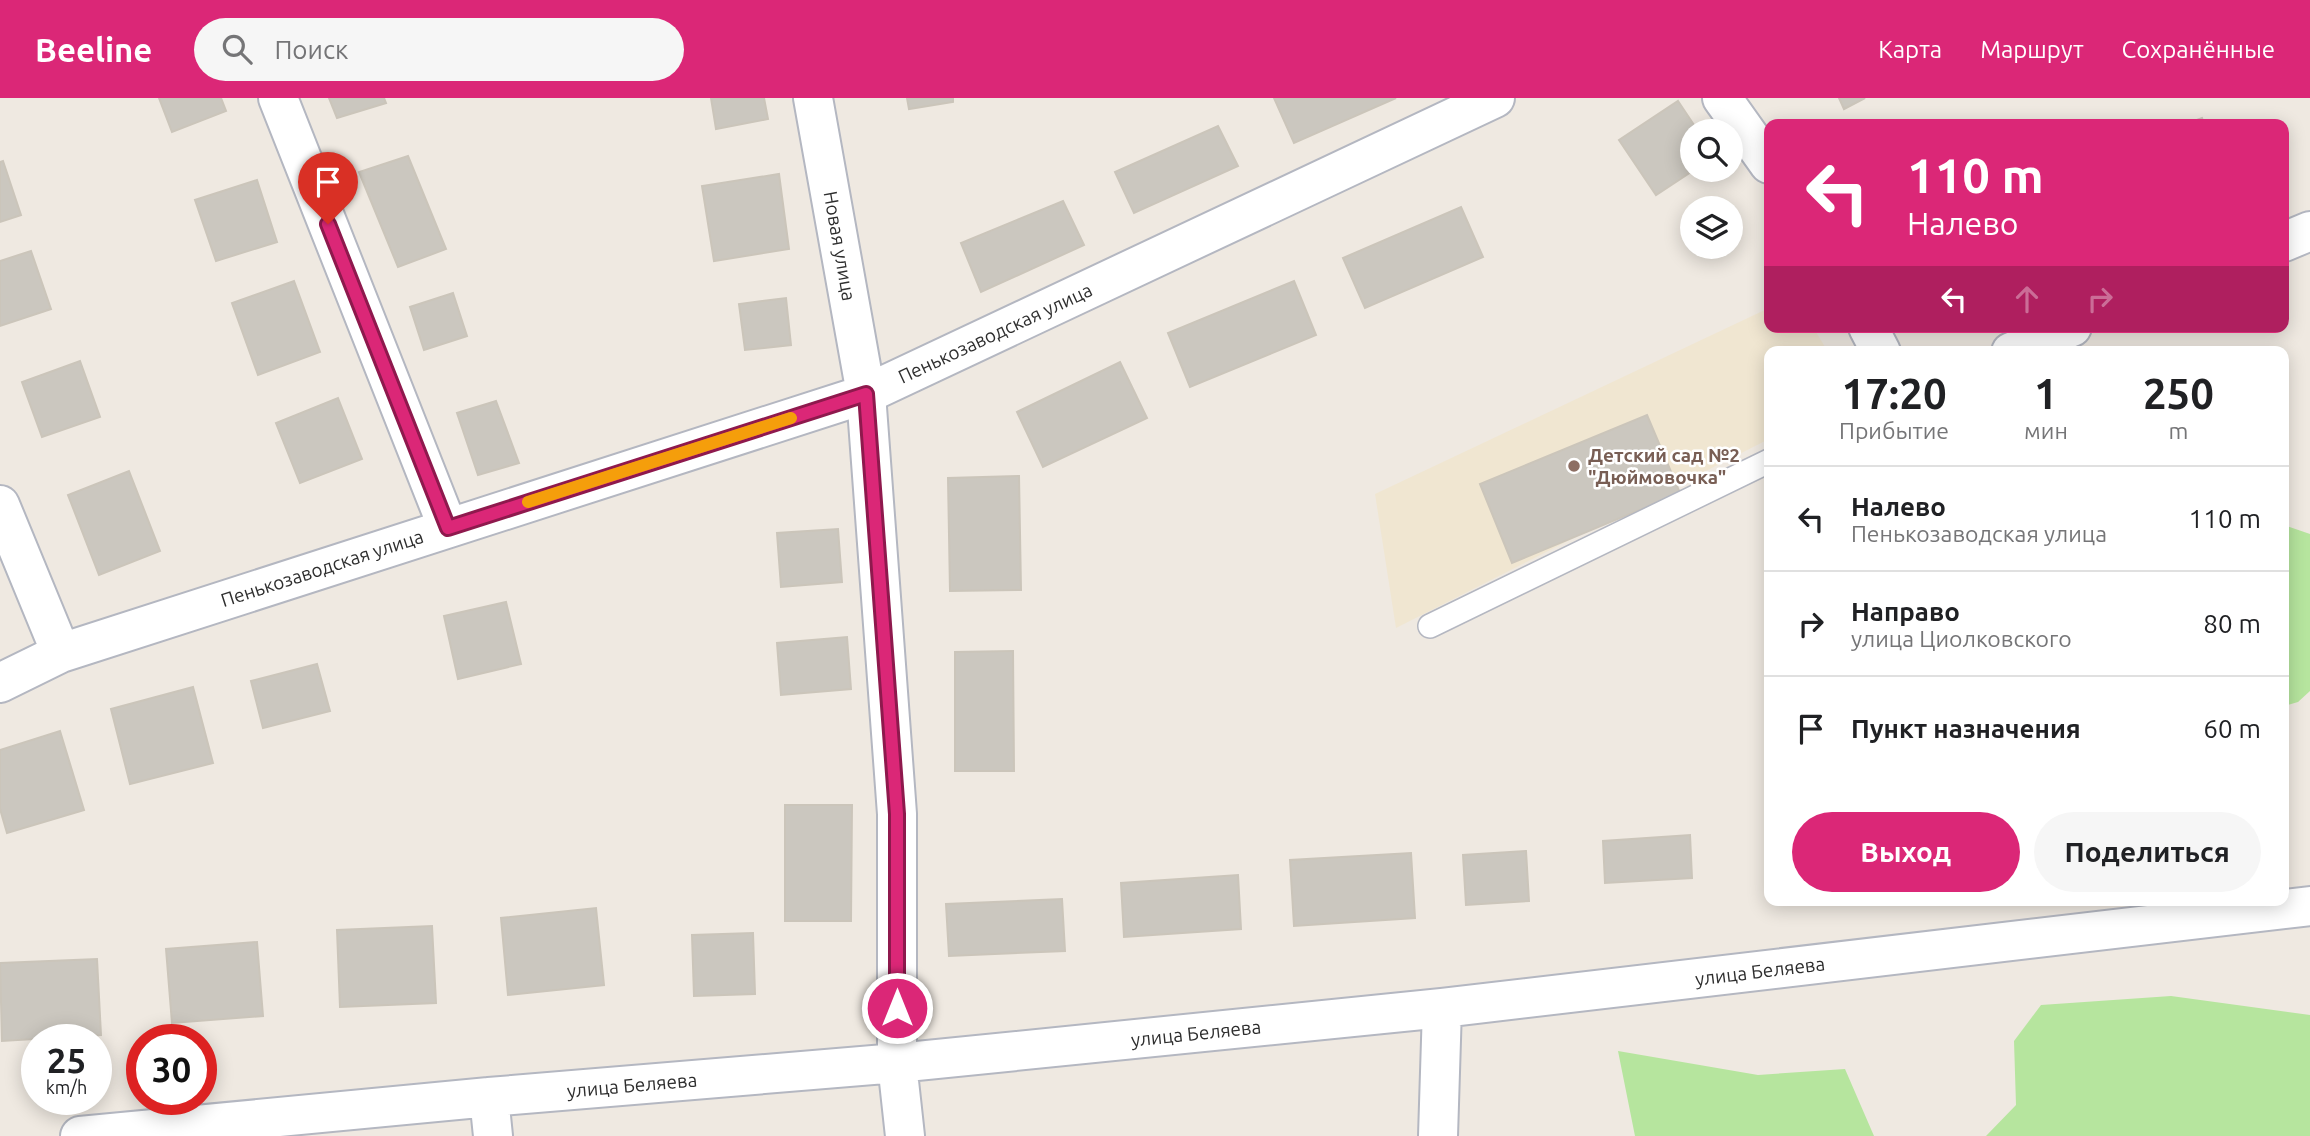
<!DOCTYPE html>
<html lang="ru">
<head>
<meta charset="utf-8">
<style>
  :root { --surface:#fff; --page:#f6f6f6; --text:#202124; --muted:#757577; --line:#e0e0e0; --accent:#db2777 }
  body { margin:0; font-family:Ubuntu,sans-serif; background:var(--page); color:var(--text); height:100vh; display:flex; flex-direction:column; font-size:26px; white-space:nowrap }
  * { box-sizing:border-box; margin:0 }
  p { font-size:23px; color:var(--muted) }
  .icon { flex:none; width:38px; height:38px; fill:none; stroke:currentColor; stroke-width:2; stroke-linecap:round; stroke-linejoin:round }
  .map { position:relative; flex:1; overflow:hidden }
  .drawer { position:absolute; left:1764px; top:248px; width:525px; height:560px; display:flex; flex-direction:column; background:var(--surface); border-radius:14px; box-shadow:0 4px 18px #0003 }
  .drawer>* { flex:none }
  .top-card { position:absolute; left:1764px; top:21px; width:525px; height:214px; border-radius:14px; box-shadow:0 4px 18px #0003; background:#db2777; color:#fff; overflow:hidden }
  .controls { position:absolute; left:1680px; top:21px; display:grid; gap:14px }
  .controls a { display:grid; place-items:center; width:63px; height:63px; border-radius:50%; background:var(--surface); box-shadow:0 4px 18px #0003; font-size:35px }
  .speed { position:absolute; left:21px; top:926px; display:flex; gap:14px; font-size:35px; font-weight:700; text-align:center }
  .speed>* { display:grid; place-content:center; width:91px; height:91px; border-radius:50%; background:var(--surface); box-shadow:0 4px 18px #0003; line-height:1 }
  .speed small { font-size:18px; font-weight:400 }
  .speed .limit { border:10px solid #d22; background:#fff; color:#111 }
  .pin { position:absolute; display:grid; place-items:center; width:60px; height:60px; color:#fff; margin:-72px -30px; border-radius:50% 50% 50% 0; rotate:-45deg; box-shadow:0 0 7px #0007 }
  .pin .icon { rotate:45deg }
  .me { position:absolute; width:77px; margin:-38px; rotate:0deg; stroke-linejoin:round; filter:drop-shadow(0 0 5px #0008) }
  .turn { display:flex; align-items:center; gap:24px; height:147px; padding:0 28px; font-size:32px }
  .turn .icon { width:91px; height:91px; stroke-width:2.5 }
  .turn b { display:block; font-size:49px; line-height:60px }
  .lanes { display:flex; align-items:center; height:66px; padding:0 28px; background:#0003; justify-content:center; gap:35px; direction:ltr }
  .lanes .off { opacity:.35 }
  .eta { display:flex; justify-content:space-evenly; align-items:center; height:119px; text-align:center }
  .eta b { font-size:42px; font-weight:700; line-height:49px }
  .action { display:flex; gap:14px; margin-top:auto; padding:14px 28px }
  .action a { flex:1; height:80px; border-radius:42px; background:var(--accent); color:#fff; font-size:28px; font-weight:700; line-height:80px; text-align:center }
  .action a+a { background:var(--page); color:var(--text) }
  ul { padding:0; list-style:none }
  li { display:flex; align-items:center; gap:21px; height:105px; padding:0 28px; border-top:2px solid var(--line) }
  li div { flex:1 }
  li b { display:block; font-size:26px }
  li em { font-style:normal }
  header { display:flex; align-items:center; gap:42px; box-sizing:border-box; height:98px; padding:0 35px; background:var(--accent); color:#fff }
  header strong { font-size:33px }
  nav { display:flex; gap:38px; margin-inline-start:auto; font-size:24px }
  .search { width:490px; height:63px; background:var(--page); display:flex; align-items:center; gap:18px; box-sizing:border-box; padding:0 24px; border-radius:38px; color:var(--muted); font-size:26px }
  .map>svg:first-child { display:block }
  .education { fill:#f0e6d1 }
  .green { fill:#b6e59e }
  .building { fill:#cbc7bf; stroke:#cbc5ba; stroke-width:2 }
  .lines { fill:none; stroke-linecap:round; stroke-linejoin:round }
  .lane-casing { stroke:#b4b7c1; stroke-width:26 }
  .street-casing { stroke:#b4b7c1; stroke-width:42 }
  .lane { stroke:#fff; stroke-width:23 }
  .street { stroke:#fff; stroke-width:38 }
  .route-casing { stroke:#8e194d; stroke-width:18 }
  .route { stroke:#db2777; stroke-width:12 }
  .slow { stroke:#f59e0b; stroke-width:12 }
  .education-dot { fill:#8d6e63; stroke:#fff; stroke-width:2.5 }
  .labels { text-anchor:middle; stroke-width:5; stroke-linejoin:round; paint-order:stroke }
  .street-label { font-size:19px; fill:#2e2e2e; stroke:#fff }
  .education-label { font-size:19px; font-weight:bold; fill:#785e54; stroke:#fff; text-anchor:start }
</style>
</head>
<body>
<header>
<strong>Beeline</strong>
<div class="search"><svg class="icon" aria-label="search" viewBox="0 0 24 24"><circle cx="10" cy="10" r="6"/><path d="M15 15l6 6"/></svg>Поиск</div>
<nav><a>Карта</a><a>Маршрут</a><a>Сохранённые</a></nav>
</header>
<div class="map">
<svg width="2310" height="1038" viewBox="0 0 2310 1038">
  <rect width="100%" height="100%" fill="#efe9e1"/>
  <path class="education" d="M1769,210v19h44l15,25h-59v87l-373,189 -21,-134z"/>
  <path class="green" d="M2284,427l26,9v157l-12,11 -14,4z
    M2171,898l139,19v121h-324l30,-31 -2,-64 27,-36z
    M1618,953l140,24 87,-6 29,67h-239z"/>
  <path class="building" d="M159,0h62l5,13 -54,21z
    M329,0h55l2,5 -49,15z
    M711,0h53l4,21 -52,10z
    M907,0h46v4l-44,7z
    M1274,0h122l-102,45z
    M1839,0h26l-21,11z
    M1678,3l20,30h-6v39h2l-38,25 -37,-55z
    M2202,20l2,6h-18z
    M1218,28l20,40 -104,47 -19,-41z
    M408,58l38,93 -48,18 -39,-95z
    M3,63l18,54 -21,7v-60z
    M779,76l10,75 -75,12 -12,-75z
    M257,82l20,62 -61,19 -21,-61z
    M1063,103l21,44 -103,47 -20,-49z
    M1461,109l22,50 -118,51 -22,-50z
    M31,153l20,58 -51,17v-65z
    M294,183l26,71 -62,23 -26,-72z
    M1294,183l22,54 -126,52 -22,-54z
    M453,195l14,43 -43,14 -14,-43z
    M786,200l5,47 -46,5 -6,-46z
    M80,263l20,56 -58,20 -20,-55z
    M1120,264l27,56 -104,49 -26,-55z
    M338,300l24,61 -62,24 -24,-60z
    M496,303l23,62 -41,12 -21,-62z
    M1647,317l33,78 -168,70 -32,-79z
    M129,373l31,80 -61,24 -31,-80z
    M1019,378l2,114 -71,1 -2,-113z
    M838,431l4,53 -61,5 -4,-54z
    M506,504l15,62 -63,15 -14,-63z
    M847,539l4,52 -70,6 -4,-52z
    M1013,553l1,120h-59v-119z
    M317,566l13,47 -67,17 -12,-47z
    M193,589l20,76 -83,21 -19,-75z
    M60,633l24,79 -77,23 -7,-24v-59z
    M785,707h67l-1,116h-66z
    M1690,737l2,43 -87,5 -2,-42z
    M1526,753l3,50 -63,4 -3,-50z
    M1411,755l4,65 -121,8 -4,-66z
    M1238,777l3,54 -117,8 -3,-54z
    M1062,801l3,52 -116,5 -3,-52z
    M596,810l8,77 -96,10 -7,-77z
    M432,828l4,77 -96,4 -3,-77z
    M753,835l2,61 -61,2 -2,-61z
    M257,844l6,74 -91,7 -6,-74z
    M97,861l4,76 -99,6 -2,-78z"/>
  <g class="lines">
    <g class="lane-casing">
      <path id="lane" d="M1430,528l339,-165"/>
    </g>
    <g class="street-casing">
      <path id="street" d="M278,0l170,430
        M813,0l53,296 31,420v249l8,73
        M1722,0l47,66
        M2284,144l26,-11
        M1868,229l13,25
        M2011,254l61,-25
        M0,407l61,148
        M0,585l61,-30 805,-259 629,-296
        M489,999l4,39
        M80,1038l409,-39 408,-34 545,-55 868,-102
        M1438,1038l4,-128"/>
    </g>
    <use href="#lane" class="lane"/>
    <use href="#street" class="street"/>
  </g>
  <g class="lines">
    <g class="route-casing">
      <path id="route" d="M328,126l120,304 418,-134 31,420v194"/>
    </g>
    <use href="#route" class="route"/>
    <path class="slow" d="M528,404l263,-84"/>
  </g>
  <circle class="education-dot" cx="1574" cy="368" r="7"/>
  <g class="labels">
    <g class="street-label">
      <text transform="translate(840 148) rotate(80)" y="7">Новая улица</text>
      <text transform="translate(995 235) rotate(-25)" y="7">Пенькозаводская улица</text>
      <text transform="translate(322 470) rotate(-18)" y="7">Пенькозаводская улица</text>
      <text transform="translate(1760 873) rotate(-7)" y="7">улица Беляева</text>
      <text transform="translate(1196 935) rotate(-6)" y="7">улица Беляева</text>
      <text transform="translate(632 987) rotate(-5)" y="7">улица Беляева</text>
    </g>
    <g class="education-label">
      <text x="1588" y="364">Детский сад №2<tspan x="1588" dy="22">"Дюймовочка"</tspan></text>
    </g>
  </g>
</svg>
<div class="controls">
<a><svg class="icon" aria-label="search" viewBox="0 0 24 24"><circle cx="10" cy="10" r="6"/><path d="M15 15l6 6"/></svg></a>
<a><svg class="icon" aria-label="layers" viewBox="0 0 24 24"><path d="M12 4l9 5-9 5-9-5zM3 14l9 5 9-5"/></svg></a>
</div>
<div class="speed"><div>25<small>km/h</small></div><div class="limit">30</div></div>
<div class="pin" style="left:328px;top:126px;background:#d93025"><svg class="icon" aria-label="arrive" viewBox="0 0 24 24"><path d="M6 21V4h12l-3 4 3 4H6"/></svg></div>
<svg class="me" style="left:897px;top:910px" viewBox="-20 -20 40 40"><circle r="17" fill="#db2777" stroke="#fff" stroke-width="3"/><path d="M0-11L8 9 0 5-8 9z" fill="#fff"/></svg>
<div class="top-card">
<div class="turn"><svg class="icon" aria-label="left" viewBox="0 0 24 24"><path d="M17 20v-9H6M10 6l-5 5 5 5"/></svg><div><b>110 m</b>Налево</div></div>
<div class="lanes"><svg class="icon" aria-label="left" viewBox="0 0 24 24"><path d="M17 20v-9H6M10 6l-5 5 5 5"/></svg><svg class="icon off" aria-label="ahead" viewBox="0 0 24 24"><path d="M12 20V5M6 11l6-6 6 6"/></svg><svg class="icon off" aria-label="right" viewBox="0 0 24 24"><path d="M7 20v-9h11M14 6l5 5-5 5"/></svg></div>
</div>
<section class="drawer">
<div class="eta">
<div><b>17:20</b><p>Прибытие</p></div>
<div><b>1</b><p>мин</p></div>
<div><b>250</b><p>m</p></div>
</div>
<ul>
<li><svg class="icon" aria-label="left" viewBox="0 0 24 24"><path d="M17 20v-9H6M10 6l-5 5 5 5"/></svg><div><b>Налево</b><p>Пенькозаводская улица</p></div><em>110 m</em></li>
<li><svg class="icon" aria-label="right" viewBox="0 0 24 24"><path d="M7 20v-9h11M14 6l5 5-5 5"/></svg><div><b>Направо</b><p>улица Циолковского</p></div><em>80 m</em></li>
<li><svg class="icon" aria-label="arrive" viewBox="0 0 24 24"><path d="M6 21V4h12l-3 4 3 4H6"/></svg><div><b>Пункт назначения</b></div><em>60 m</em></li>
</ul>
<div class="action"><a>Выход</a><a>Поделиться</a></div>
</section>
</div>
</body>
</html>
